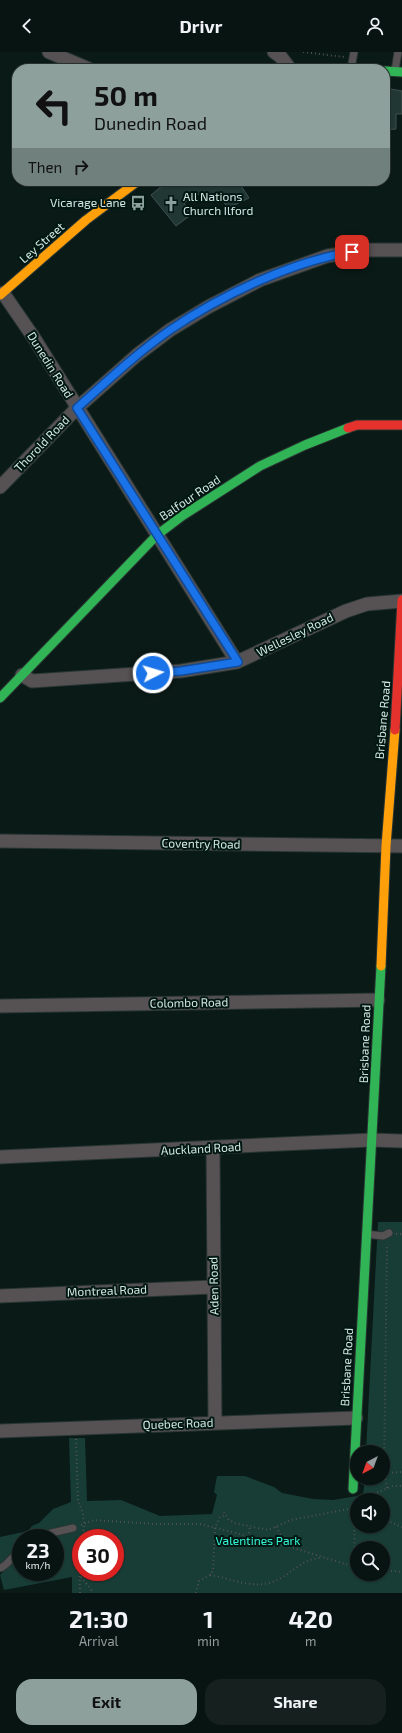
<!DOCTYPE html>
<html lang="en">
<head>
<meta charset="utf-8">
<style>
  :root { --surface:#081411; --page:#16211f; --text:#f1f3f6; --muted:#989e9f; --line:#293331; --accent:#8da09c }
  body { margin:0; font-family:"Exo 2",sans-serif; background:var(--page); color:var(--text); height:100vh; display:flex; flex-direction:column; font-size:15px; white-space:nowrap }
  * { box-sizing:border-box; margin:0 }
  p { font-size:13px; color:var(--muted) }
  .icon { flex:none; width:22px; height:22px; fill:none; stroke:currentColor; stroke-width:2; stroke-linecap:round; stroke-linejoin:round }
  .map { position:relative; height:1541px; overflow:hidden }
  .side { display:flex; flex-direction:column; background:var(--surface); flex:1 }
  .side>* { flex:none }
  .top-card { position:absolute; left:12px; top:12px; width:378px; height:122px; border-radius:16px; box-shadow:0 1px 3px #0004,0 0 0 1px var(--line); background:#8da09c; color:#111; overflow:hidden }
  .needle { width:26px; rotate:221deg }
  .buttons { position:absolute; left:350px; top:1393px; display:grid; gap:8px }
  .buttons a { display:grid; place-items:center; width:40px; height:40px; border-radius:50%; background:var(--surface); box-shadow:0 1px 3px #0004,0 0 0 1px var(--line); font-size:20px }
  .speed { position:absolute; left:12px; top:1477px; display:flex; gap:8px; font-size:20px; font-weight:700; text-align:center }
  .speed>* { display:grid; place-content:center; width:52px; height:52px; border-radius:50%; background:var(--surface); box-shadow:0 1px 3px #0004,0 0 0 1px var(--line); line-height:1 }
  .speed small { font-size:10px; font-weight:400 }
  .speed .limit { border:6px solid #d22; background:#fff; color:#111 }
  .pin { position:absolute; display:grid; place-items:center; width:34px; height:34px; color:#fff; margin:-17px; border-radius:8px; box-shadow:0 2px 6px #0006 }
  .me { position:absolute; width:44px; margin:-22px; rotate:85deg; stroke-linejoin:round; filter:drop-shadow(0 0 3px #0008) }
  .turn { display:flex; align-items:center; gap:14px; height:84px; padding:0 16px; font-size:18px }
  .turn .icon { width:52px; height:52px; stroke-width:2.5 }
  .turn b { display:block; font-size:28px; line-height:34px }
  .then { display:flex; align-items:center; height:38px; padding:0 16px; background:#0003; gap:8px; font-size:15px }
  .eta { display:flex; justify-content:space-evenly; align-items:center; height:68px; text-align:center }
  .eta b { font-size:24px; font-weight:700; line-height:28px }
  .button { display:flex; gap:8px; margin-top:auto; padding:8px 16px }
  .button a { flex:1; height:46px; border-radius:16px; background:var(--accent); color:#111; font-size:16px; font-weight:700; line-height:46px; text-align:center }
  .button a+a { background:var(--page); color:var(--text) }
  header { display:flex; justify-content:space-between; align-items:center; height:52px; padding:0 16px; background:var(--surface); font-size:18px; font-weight:700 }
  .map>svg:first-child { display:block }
  .green { fill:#183d36; fill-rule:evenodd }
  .building { fill:#203733; stroke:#41504c }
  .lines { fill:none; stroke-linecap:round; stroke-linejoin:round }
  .lane-casing { stroke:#283533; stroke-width:9 }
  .street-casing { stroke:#283533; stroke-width:15 }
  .fast-casing { stroke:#283533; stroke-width:11 }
  .slow-casing { stroke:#283533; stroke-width:11 }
  .jam-casing { stroke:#283533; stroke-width:11 }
  .path { stroke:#505152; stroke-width:2; stroke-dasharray:1 3; stroke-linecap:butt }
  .lane { stroke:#565153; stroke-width:7 }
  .street { stroke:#565153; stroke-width:13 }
  .fast { stroke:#30b455; stroke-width:9 }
  .slow { stroke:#ff9f0a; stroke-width:9 }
  .jam { stroke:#e5322d; stroke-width:9 }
  .route-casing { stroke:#114b97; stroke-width:10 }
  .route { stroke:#1a73e8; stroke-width:7 }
  .labels { text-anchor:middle; stroke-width:4; stroke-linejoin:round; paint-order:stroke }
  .poi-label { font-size:12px; fill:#d4e8e3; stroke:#001712; text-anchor:start }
  .street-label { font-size:12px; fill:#d4e8e3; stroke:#001712 }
  .park-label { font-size:12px; fill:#34fada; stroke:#001712 }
</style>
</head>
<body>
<header><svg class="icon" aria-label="back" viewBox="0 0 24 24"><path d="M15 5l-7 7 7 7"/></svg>Drivr<svg class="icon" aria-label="person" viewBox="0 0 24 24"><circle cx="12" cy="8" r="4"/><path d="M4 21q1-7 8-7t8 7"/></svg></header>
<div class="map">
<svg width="402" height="1541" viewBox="0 0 402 1541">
  <rect width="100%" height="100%" fill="#0a1a17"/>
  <path class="green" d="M378,1170h24v371h-330v-16l-68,13 -4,-15 3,-3 -3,-9v-26l28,-6 4,-5 7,-3 14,-14 18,-7 -2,-64h16l2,63 34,-1 39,16 52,-2 5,-19 -3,-3 3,-16h28l29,11 8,6 31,6 20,1 30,-5 2,-17h18v-26h-17zM357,1448h26v26h-26zM21,1486h34v34h-34zM81,1486h34v34h-34zM357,1496h26v26h-26z"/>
  <path class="building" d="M385,36l17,3v23h-6v15l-11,1z
    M171,129h67l11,17 -21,10 -11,-16 -8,4 -1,-2 -7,3 -2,-3 -15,9 8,11 -16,12 -25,-31 12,-10z"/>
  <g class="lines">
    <g class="lane-casing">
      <path id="lane" d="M351,17l3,-17
        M395,19l3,-19
        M366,1182l17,2 6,-3
        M46,1486l5,-5 22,-5
        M0,1516c9,-3 12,-14 21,-15"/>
    </g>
    <g class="street-casing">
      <path id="street" d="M49,0l40,17
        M274,0l7,5 9,12
        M3,241l31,45 203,324
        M0,435l77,-79 60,-53 33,-25 38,-23 52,-27 67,-24 38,-6h37
        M22,623l10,6 149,-10 56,-9 109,-51 21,-7 35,-3
        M0,789l402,5
        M0,954l378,-6
        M213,1097l2,274
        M0,1105l371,-17 31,1
        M0,1244l213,-9
        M0,1379l356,-13"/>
    </g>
    <g class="fast-casing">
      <path id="fast" d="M385,19l17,1
        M0,646l157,-163 25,-19 78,-50 45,-21 43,-17
        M353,1437l28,-523"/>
    </g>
    <g class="slow-casing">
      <path id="slow" d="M0,243l86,-75 52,-39
        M381,914l5,-120 9,-116"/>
    </g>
    <g class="jam-casing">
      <path id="jam" d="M348,376l9,-3h45
        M395,678l7,-130"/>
    </g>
    <path class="path" d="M303,0l41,5
      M396,1182h6
      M76,1387l2,62 5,12 1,11 -1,14
      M384,1421l18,-1
      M387,1436l-3,-15 3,-229
      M366,1445l27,-11h9
      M357,1451l-3,5 1,59h2
      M224,1460l4,7 6,4 34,7 23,-10 63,-12
      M383,1467l19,8
      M81,1473l13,-5 63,4h43l87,22 68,21
      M276,1475l11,18
      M248,1485l2,-10
      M383,1518l19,2
      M210,1523c21,3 37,13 59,8 20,-5 30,-24 52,-25
      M81,1525l12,15
      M80,1541l-1,-36 2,-10
      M196,1541l3,-12 11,-6 3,-4 2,-43 5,-11 5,-2"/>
    <use href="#lane" class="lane"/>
    <use href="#street" class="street"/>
    <use href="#fast" class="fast"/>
    <use href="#slow" class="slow"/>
    <use href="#jam" class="jam"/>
  </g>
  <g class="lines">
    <g class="route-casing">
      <path id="route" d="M153,621l28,-2 57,-9 -161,-254c30,-27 60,-55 93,-78 50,-34 122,-69 182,-78"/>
    </g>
    <use href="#route" class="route"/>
  </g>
  <defs>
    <g id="bus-bare" transform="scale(1.2)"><path d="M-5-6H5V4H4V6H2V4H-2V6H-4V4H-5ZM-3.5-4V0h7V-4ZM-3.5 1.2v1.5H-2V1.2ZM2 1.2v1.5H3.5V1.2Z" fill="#8da09c" stroke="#001712" stroke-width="2.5" paint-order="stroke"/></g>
    <g id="church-bare" transform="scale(1.2)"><path d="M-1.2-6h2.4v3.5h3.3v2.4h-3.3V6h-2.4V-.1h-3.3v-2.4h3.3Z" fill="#8da09c" stroke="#001712" stroke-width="2.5" paint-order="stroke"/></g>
  </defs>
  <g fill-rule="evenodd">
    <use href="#bus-bare" x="138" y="151"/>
    <use href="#church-bare" x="171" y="152"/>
  </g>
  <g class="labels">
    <g class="poi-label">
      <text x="183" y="149">All Nations<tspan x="183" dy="14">Church Ilford</tspan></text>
      <text x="126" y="155" text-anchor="end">Vicarage Lane</text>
    </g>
    <g class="street-label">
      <text transform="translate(42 191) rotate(-41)" y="4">Ley Street</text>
      <text transform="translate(50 313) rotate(58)" y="4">Dunedin Road</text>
      <text transform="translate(42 392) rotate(-46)" y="4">Thorold Road</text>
      <text transform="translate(190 446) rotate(-34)" y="4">Balfour Road</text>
      <text transform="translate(295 583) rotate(-26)" y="4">Wellesley Road</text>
      <text transform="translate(383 668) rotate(-85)" y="4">Brisbane Road</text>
      <text transform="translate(201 792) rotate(1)" y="4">Coventry Road</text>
      <text transform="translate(189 951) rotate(-1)" y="4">Colombo Road</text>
      <text transform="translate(365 992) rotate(-88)" y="4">Brisbane Road</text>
      <text transform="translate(201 1097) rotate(-3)" y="4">Auckland Road</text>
      <text transform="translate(214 1234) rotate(-91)" y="4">Aden Road</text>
      <text transform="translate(107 1239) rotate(-2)" y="4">Montreal Road</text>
      <text transform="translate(347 1315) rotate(-87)" y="4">Brisbane Road</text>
      <text transform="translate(178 1372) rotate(-2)" y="4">Quebec Road</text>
    </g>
    <g class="park-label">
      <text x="258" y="1493">Valentines Park</text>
    </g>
  </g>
</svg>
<div class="buttons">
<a><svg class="needle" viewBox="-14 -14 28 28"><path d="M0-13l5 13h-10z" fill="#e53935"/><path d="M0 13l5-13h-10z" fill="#989e9f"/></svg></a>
<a><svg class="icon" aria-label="sound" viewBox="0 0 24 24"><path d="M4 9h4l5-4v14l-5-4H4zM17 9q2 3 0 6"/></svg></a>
<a><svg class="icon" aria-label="search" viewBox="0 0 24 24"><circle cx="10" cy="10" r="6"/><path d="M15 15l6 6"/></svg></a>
</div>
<div class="speed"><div>23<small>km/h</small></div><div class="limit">30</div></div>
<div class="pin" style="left:352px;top:200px;background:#d93025"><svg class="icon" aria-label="arrive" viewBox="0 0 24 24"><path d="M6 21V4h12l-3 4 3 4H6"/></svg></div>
<svg class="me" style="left:153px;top:621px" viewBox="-20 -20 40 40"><circle r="17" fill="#1a73e8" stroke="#fff" stroke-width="3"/><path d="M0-11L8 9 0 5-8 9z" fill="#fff"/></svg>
<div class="top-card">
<div class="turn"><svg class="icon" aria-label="left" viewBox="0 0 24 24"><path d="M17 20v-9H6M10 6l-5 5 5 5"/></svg><div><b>50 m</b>Dunedin Road</div></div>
<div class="then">Then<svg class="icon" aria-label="right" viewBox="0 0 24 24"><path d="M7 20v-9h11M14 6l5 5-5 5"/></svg></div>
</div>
</div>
<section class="side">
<div class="eta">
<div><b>21:30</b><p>Arrival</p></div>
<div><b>1</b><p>min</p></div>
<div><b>420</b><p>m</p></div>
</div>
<div class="button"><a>Exit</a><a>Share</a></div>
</section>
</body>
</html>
